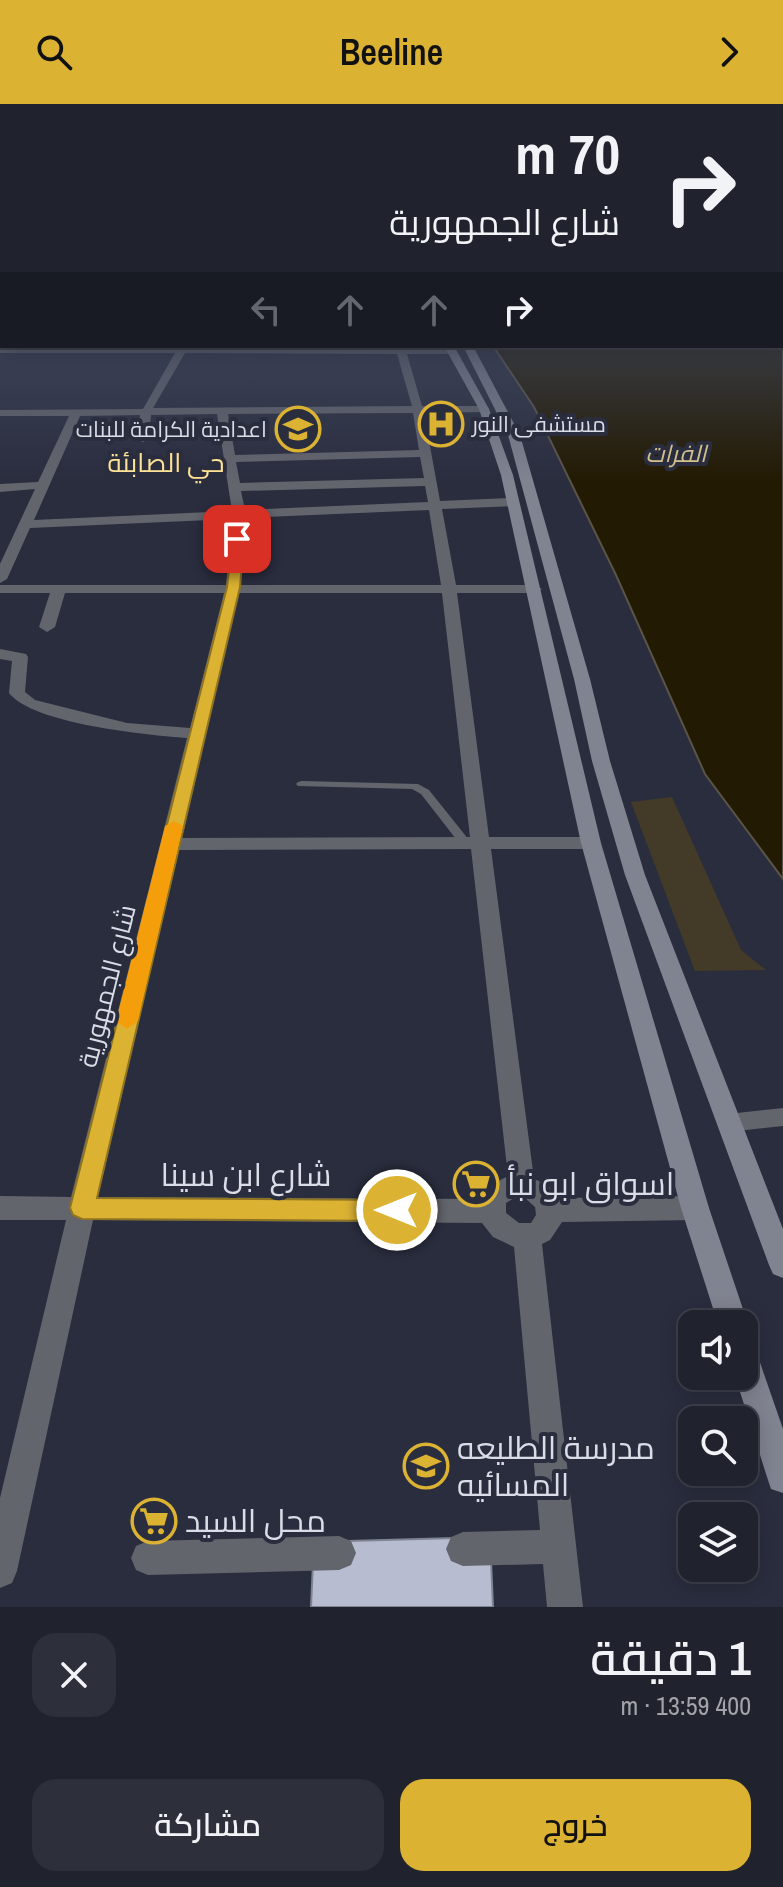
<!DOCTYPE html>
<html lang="ar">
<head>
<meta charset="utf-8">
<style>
  :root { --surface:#20222e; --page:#2d2f3a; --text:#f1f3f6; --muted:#a2a4aa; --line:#3d3f4a; --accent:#dcb233 }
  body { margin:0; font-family:"Archivo Narrow",Cairo,sans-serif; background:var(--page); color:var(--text); direction:rtl; height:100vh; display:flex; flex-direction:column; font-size:30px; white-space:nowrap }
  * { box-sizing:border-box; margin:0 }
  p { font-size:26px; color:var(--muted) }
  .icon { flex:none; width:44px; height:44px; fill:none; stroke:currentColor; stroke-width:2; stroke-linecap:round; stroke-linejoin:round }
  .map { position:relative; height:1503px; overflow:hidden; direction:ltr }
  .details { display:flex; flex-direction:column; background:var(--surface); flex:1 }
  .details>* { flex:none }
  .hud { position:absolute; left:0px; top:0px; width:784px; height:244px; box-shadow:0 4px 20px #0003,0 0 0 2px var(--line); direction:rtl; background:#20222e; color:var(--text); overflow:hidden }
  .buttons { position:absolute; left:678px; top:1206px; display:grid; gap:16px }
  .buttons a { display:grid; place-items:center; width:80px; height:80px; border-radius:16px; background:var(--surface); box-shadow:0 4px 20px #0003,0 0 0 2px var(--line); font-size:40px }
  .pin { position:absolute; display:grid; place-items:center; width:68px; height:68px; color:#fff; margin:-34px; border-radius:16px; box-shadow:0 4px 12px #0006 }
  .me { position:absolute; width:88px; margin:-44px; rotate:270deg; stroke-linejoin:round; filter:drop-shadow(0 0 6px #0008) }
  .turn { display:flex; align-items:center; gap:28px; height:168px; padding:0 32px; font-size:36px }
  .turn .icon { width:104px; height:104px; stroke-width:2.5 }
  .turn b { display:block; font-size:56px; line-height:68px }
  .lanes { display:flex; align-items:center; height:76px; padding:0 32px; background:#0003; justify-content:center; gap:40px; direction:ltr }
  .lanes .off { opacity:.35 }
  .round { display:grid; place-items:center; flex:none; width:84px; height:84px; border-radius:24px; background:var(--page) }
  .overview { display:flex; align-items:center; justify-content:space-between; height:136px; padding:0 32px }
  h1 { font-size:48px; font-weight:600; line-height:60px }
  .cta { display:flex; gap:16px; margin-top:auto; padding:16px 32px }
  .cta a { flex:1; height:92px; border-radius:24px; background:var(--accent); color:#111; font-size:32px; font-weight:600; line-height:92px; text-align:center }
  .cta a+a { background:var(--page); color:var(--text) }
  header { display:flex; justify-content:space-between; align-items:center; height:104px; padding:0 32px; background:var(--accent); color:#111; font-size:36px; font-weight:600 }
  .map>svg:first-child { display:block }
  .green { fill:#433b27 }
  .water { fill:#231a03; stroke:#5a5447; stroke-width:2 }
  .building { fill:#b7bcd1; stroke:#808492; stroke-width:2 }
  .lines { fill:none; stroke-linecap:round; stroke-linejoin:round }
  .service { fill:#63656d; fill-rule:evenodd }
  .pedestrian { fill:#63656d; fill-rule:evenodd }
  .minor { fill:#63656d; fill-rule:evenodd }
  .secondary { fill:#808390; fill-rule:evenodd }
  .route { fill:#dcb233; stroke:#8f7421; stroke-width:2 }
  .slow { fill:#f59e0b }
  .labels { text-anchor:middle; stroke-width:8; stroke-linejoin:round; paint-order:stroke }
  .far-poi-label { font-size:22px; fill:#dadce7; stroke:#2a2d3e; text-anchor:start }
  .far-water-label { font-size:24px; font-style:italic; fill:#d3c08d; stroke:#2a2d3e }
  .far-quarter-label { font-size:26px; fill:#fee295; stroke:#2a2d3e }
  .street-label { font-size:26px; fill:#dadce7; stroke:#2a2d3e }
  .near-street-label { font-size:32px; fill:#dadce7; stroke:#2a2d3e }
  .near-poi-label { font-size:32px; fill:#dadce7; stroke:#2a2d3e; text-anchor:start }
</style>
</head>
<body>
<header><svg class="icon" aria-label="forward" viewBox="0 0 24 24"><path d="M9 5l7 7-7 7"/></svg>Beeline<svg class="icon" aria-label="search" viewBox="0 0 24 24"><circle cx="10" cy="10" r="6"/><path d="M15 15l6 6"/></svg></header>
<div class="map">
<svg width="783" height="1503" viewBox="0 0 783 1503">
  <rect width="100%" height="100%" fill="#2a2d3e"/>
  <path class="green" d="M672,693l69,153 25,20 -71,1 -64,-169z"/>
  <path class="water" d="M783,186v589l-78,-105 -89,-199 -82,-168 -41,-61h289z"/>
  <path class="building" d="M490,1433l3,70h-182l3,-65z"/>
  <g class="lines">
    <path class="service" d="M302,677l116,3 11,6 44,55 -2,3h-8l-42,-54 -9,-5 -114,-3 -2,-2 2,-2z"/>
    <path class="pedestrian" d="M783,1004v18l-55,6 -8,-3 -3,-6 3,-6 8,-3z"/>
    <path class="minor" d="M2,196v6l-2,1v-6z
      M179,242l276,3 -3,5h-45l15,52h62l5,3 -5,3 -60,1 16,88 73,-3 6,4 -6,4 -71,3 14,76h79l7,4 -7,4h-78l32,244h102l10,6 -10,6h-100l43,330 14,6 11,13 136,-2 10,4 4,8 -4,8 -10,4 -133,2 -12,18 -8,4 41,363h-36l-4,-43 -80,2 -12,-5 -5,-12 5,-12 12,-5 77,-2 -26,-283 -21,-10 -11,-14 -389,-3 -76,351 -5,12 -12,5v-90l66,-278h-66v-24l71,1 116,-459c-40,-3 -154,-14 -178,-45l3,-32 -12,-2v-10l26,5 2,3 -3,35 10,8 92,23 63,5 34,-135h-159l-10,34 -8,5 -8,-5 11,-34h-50v-8h226l6,-66 -202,9 -23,51 -7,4v-19l35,-75 -35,3v-8l38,-2 31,-66h-69v-6l143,-1 32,-56h-175v-6zM185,249l212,1 15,52 -259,2zM413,309l6,37 -184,5 -7,-41zM217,310l15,97 -198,9 46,-104 60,-1 -3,24 6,3 6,-3 2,-24zM420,353l4,21 -184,5 -4,-21zM425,382l3,16 -183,8 -4,-19zM429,406l12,75h-201l5,-67zM239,489h203l28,244 -288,1zM471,745l37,327 -21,11 -6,12 -383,-2 81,-347zM516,1093l9,1 10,9 1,8 -5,8h-12l-13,-10v-10z
      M339,1432l12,5 5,12 -5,12 -12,5 -191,5 -12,-5 -5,-12 5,-12 12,-5z"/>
    <path class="secondary" d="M444,242h10l35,63 24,66 88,368 108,365 39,116 -4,8v-8h-26l-37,-116 -100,-365 -80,-368 -22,-66z
      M463,242h10l47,89 70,244 20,82 35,114 138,354v49l-10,-4 -4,-9 -144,-390 -33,-114 -18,-82 -66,-244z
      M744,1240l11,4 28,81v64l-12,-4 -4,-12 -32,-101h9z"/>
  </g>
  <linearGradient id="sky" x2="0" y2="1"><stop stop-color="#171922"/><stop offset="0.44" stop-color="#444c63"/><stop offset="1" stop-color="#444c63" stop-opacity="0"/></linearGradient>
  <rect width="783" height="377" fill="url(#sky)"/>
  <path class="route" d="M233,432l11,3 -4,48 -143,611 300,2 9,3 3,7 -3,8 -9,3 -315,-2 -9,-4 -3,-7 157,-621z"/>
  <path class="slow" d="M174,717l9,5 -45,195 -11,8 -11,-8 49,-195z"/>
  <defs>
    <g id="hospital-ring" transform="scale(2.3)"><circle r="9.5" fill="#2a2d3e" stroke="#dcb233" stroke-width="1.5"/><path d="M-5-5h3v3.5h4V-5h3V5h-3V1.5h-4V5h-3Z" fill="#dcb233"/></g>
    <g id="school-ring" transform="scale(2.3)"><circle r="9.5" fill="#2a2d3e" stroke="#dcb233" stroke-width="1.5"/><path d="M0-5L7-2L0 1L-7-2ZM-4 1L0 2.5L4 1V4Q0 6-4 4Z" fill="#dcb233"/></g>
    <g id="supermarket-ring" transform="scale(2.3)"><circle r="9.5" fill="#2a2d3e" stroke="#dcb233" stroke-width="1.5"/><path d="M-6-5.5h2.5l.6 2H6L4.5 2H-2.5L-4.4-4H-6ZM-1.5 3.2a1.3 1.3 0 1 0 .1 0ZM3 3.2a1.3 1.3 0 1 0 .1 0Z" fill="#dcb233"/></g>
  </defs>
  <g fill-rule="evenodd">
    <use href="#hospital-ring" x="441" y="320"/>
    <use href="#school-ring" x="298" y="325"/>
    <use href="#supermarket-ring" x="476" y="1080"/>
    <use href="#school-ring" x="426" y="1362"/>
    <use href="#supermarket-ring" x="154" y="1417"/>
  </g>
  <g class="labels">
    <g class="far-poi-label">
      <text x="472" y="328">مستشفى النور</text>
      <text x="267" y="333" text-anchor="end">اعدادية الكرامة للبنات</text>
    </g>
    <g class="far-water-label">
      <text x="676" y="358">الفرات</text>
    </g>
    <g class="far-quarter-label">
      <text x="166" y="368">حي الصابئة</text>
    </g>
    <g class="street-label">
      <text transform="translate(107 882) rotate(-76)" y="9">شارع الجمهورية</text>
    </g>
    <g class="near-street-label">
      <text x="246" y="1082">شارع ابن سينا</text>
    </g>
    <g class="near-poi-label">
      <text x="507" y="1091">اسواق ابو نبأ</text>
      <text x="457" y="1355">مدرسة الطليعه<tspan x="457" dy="37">المسائيه</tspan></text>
      <text x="185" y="1428">محل السيد</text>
    </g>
  </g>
</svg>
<div class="buttons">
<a><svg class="icon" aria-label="sound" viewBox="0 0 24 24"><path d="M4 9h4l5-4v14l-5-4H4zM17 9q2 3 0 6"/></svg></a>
<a><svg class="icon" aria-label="search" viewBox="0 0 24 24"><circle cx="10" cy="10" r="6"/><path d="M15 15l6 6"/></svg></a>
<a><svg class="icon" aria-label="layers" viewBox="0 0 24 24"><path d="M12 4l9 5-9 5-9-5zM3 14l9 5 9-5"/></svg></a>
</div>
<div class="pin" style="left:237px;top:435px;background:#d93025"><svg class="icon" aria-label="arrive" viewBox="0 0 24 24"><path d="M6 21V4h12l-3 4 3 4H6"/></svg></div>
<svg class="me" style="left:397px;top:1106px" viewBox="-20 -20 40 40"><circle r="17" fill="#dcb233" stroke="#fff" stroke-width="3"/><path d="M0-11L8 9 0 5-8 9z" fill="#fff"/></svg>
<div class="hud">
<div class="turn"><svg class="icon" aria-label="right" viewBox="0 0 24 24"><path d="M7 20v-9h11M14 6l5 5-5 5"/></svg><div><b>70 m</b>شارع الجمهورية</div></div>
<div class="lanes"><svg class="icon off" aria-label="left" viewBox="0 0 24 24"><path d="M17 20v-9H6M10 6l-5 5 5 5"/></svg><svg class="icon off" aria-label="ahead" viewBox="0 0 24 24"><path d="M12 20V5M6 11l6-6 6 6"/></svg><svg class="icon off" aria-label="ahead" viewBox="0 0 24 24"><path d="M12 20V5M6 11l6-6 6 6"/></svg><svg class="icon" aria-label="right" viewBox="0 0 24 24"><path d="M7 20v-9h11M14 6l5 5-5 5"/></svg></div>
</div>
</div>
<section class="details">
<div class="overview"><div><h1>1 دقيقة</h1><p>400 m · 13:59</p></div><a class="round"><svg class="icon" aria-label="close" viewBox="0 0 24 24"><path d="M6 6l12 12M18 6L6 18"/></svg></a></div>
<div class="cta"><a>خروج</a><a>مشاركة</a></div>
</section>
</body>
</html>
